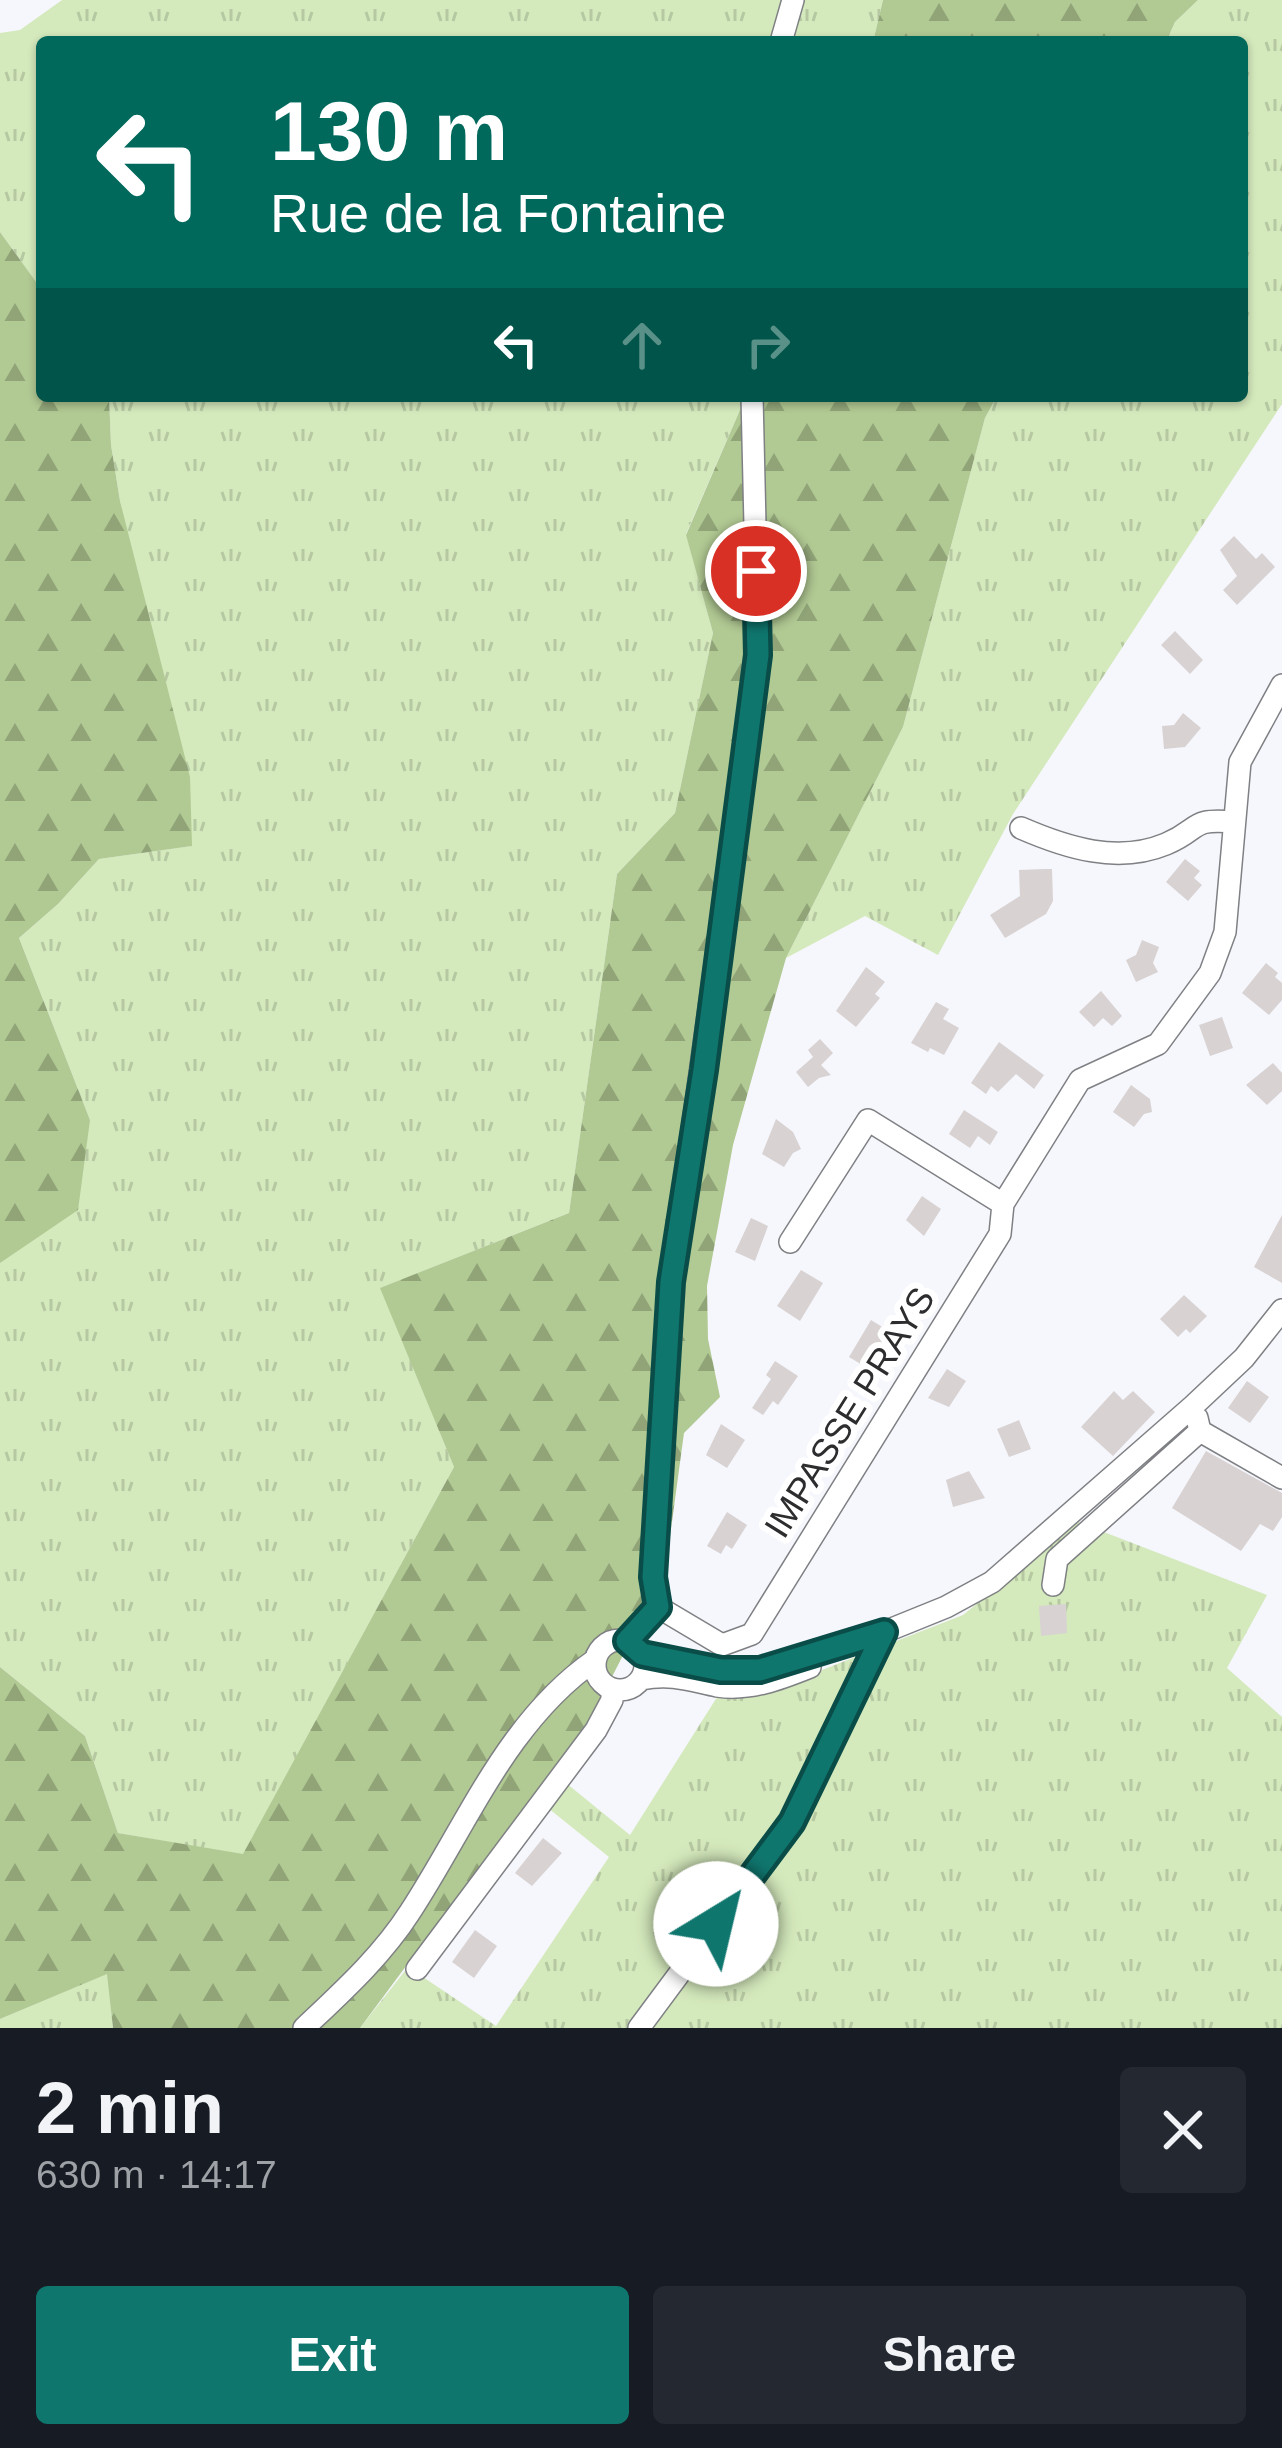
<!DOCTYPE html>
<html lang="en">
<head>
<meta charset="utf-8">
<style>
  :root { --surface:#171b24; --page:#242831; --text:#f1f3f6; --muted:#9ea1a6; --accent:#0f766e }
  body { margin:0; font-family:Arial,sans-serif; background:var(--page); color:var(--text); height:100vh; display:flex; flex-direction:column; font-size:45px; white-space:nowrap }
  * { box-sizing:border-box; margin:0 }
  p { font-size:39px; color:var(--muted) }
  .icon { flex:none; width:66px; height:66px; fill:none; stroke:currentColor; stroke-width:2; stroke-linecap:round; stroke-linejoin:round }
  .map { position:relative; height:2028px; overflow:hidden }
  .sheet { display:flex; flex-direction:column; background:var(--surface); flex:1 }
  .sheet>* { flex:none }
  .banner { position:absolute; left:36px; top:36px; width:1212px; height:366px; border-radius:12px; box-shadow:0 3px 9px #0004; background:#00695c; color:#fff; overflow:hidden }
  .pin { position:absolute; display:grid; place-items:center; width:102px; height:102px; color:#fff; margin:-51px; border:6px solid #fff; border-radius:50%; box-shadow:0 3px 12px #0007 }
  .me { position:absolute; width:132px; margin:-66px; rotate:36deg; stroke-linejoin:round; filter:drop-shadow(0 0 9px #0008) }
  .turn { display:flex; align-items:center; gap:42px; height:252px; padding:0 36px; font-size:54px }
  .turn .icon { width:156px; height:156px; stroke-width:2.5 }
  .turn b { display:block; font-size:84px; line-height:102px }
  .lanes { display:flex; align-items:center; height:114px; padding:0 36px; background:#0003; justify-content:center; gap:60px; direction:ltr }
  .lanes .off { opacity:.35 }
  .round { display:grid; place-items:center; flex:none; width:126px; height:126px; border-radius:12px; background:var(--page) }
  .head { display:flex; align-items:center; justify-content:space-between; height:204px; padding:0 36px }
  h1 { font-size:72px; font-weight:700; line-height:90px }
  .cta { display:flex; gap:24px; margin-top:auto; padding:24px 36px }
  .cta a { flex:1; height:138px; border-radius:12px; background:var(--accent); color:#fff; font-size:48px; font-weight:700; line-height:138px; text-align:center }
  .cta a+a { background:var(--page); color:var(--text) }
  .map>svg:first-child { display:block }
  .grass { fill:url(#grass-tufts) }
  .forest { fill:url(#forest-firs) }
  .building { fill:#d8d2d2 }
  .lines { fill:none; stroke-linecap:round; stroke-linejoin:round }
  .minor-casing { stroke:#7f8084; stroke-width:24 }
  .minor { stroke:#fff; stroke-width:21 }
  .route-casing { stroke:#0a4d48; stroke-width:30 }
  .route { stroke:#0f766e; stroke-width:21 }
  .labels { text-anchor:middle; stroke-width:12; stroke-linejoin:round; paint-order:stroke }
  .street-label { font-size:36px; fill:#2d2d2f; stroke:#fff }
</style>
</head>
<body>
<div class="map">
<svg width="1282" height="2028" viewBox="0 0 1282 2028">
  <defs>
    <pattern id="grass-tufts" width="24" height="20" patternUnits="userSpaceOnUse" patternTransform="scale(3)"><rect width="24" height="20" fill="#d4e9bc"/><path d="M3 7l-1-3M5 7V3M7 7l1-3M15 17l-1-3M17 17v-4M19 17l1-3" fill="none" stroke="#b6c8a2"/></pattern>
    <pattern id="forest-firs" width="22" height="20" patternUnits="userSpaceOnUse" patternTransform="scale(3)"><rect width="22" height="20" fill="#b1c993"/><path d="M5 1l3.5 6h-7zM16 11l3.5 6h-7z" fill="#90a478"/></pattern>
  </defs>
  <rect width="100%" height="100%" fill="#f6f7fc"/>
  <path class="grass" d="M62,0h821l-10,42h-831v248l-42,-58v-199l20,-3z
    M1198,0h84v404l-269,410 -75,141 -73,-39 -79,42 117,-231 82,-309 12,-22h245v-354h-76l9,-20z
    M109,396h637l-60,138 27,99 -38,180 -58,61 -48,339 -188,75 73,179 -211,388 -125,-22 -33,-97 -85,-69v-404l90,-143 -71,-182 39,-34 41,-45 92,-13 -71,-345 -9,-56z
    M1078,1522l189,73 -40,73 55,49v311h-922l48,-61 88,59 113,-169 -61,-49 18,-25 64,52 89,-141 44,-1 200,-78z
    M108,1973l5,55h-113v-9z"/>
  <path class="forest" d="M883,0h315l-23,22 -9,20h-293z
    M0,232l42,58v106h67l2,49 9,56 70,276 2,69 -93,13 -41,45 -39,34 71,182 -12,90 -78,53z
    M746,396h251l-12,22 -82,309 -117,231 -53,187 -26,141 1,53 12,58 -36,36 -19,140 -73,143 -232,312h-247l-6,-54 -107,45v-352l85,69 33,97 125,21 211,-387 -74,-179 189,-75 48,-339 58,-61 38,-180 -27,-98z"/>
  <path class="building" d="M1234,536l22,23 6,-6 13,14 -38,38 -14,-15 14,-14 -17,-26z
    M1175,631l28,29 -13,14 -29,-29z
    M1183,713l18,15 -16,19 -21,2 -2,-23 12,-1z
    M1185,859l15,12 -6,7 8,7 -14,16 -22,-19z
    M1044,869h8l1,32 -7,13 -41,24 -15,-23 30,-19 -1,-26z
    M1142,940l17,7 -6,16 5,9 -22,10 -10,-22 10,-5z
    M1266,963l12,10 -3,4 7,6v17l-13,15 -27,-22z
    M866,967l19,15 -10,12 5,4 -24,29 -20,-16z
    M1101,991l21,25 -10,10 -9,-8 -9,9 -15,-15z
    M936,1002l13,7 -6,10 16,9 -15,27 -14,-7 -2,4 -17,-9z
    M1222,1017l11,31 -23,8 -11,-31z
    M820,1039l13,14 -12,12 10,10 -12,3 -11,9 -12,-15 17,-15 -5,-7z
    M999,1042l45,33 -10,14 -18,-15 -18,18 -7,-6 -5,8 -15,-11z
    M1273,1063l9,10v18l-15,14 -21,-20z
    M1131,1085l19,14 2,13 -8,2 -10,13 -21,-15z
    M964,1110l34,22 -8,13 -12,-9 -8,12 -21,-14z
    M776,1119l17,13 8,17 -8,4 -9,14 -22,-13z
    M922,1196l19,13 -17,27 -18,-16z
    M1282,1215v68l-28,-16z
    M751,1218l17,8 -13,35 -20,-9z
    M801,1270l22,13 -23,38 -23,-15z
    M1184,1295l23,21 -17,17 -4,-4 -8,8 -18,-18z
    M871,1320l21,13 -23,36 -20,-12z
    M775,1361l23,15 -20,29 -5,-4 -10,14 -11,-7 19,-29 -5,-4z
    M947,1369l19,12 -17,26 -21,-9z
    M1247,1381l22,16 -19,26 -22,-15z
    M1114,1391l9,9 10,-9 22,21 -42,44 -32,-29z
    M1019,1420l12,29 -22,8 -12,-28z
    M721,1424l24,16 -18,28 -21,-13z
    M1206,1451l76,42v24l-9,14 -13,-7 -19,27 -69,-43z
    M969,1471l16,27 -32,9 -7,-27z
    M727,1512l20,13 -15,24 -6,-4 -5,9 -14,-8z
    M1066,1604l1,29 -26,3 -2,-30z
    M543,1838l19,15 -30,33 -17,-13z
    M475,1930l22,16 -23,32 -22,-16z"/>
  <g class="lines">
    <g class="minor-casing">
      <path id="minor" d="M781,42l12,-42
        M1021,828c46,20 97,36 145,16 36,-15 22,-26 68,-22
        M790,1242l78,-122 135,84
        M1197,1418l3,13 82,47
        M1053,1585l4,-26 143,-128
        M658,1607l64,38 30,-11 248,-400 3,-30 77,-124 78,-36 52,-71 15,-41 15,-170 42,-77
        M658,1607l-5,-30 18,-294 87,-628 -6,-259
        M595 1665a25 25 0 1 1 50 0a25 25 0 1 1-50 0Z
        M627,1641l31,-34
        M642,1654l79,16 40,-1 96,-26 89,-36 46,-25 201,-176 51,-48 38,-48
        M641,1679c30,-6 48,1 76,7 33,5 63,-7 93,-19
        M417,1969l179,-239 16,-30v-11
        M304,2028c38,-36 77,-71 106,-116 57,-87 97,-191 185,-252
        M639,2028l153,-206 92,-190"/>
    </g>
    <use href="#minor" class="minor"/>
  </g>
  <g class="lines">
    <g class="route-casing">
      <path id="route" d="M716,1924l76,-102 92,-190 -124,38h-39l-79,-16 -15,-13 31,-34 -5,-30 18,-295 33,-212 54,-415 -2,-84"/>
    </g>
    <use href="#route" class="route"/>
  </g>
  <g class="labels">
    <g class="street-label">
      <text transform="translate(849 1412) rotate(-58)" y="13">IMPASSE PRAYS</text>
    </g>
  </g>
</svg>
<div class="pin" style="left:756px;top:571px;background:#d93025"><svg class="icon" aria-label="arrive" viewBox="0 0 24 24"><path d="M6 21V4h12l-3 4 3 4H6"/></svg></div>
<svg class="me" style="left:716px;top:1924px" viewBox="-20 -20 40 40"><circle r="19" fill="#fff"/><path d="M0-13L10 11 0 6-10 11z" fill="#0f766e"/></svg>
<div class="banner">
<div class="turn"><svg class="icon" aria-label="left" viewBox="0 0 24 24"><path d="M17 20v-9H6M10 6l-5 5 5 5"/></svg><div><b>130 m</b>Rue de la Fontaine</div></div>
<div class="lanes"><svg class="icon" aria-label="left" viewBox="0 0 24 24"><path d="M17 20v-9H6M10 6l-5 5 5 5"/></svg><svg class="icon off" aria-label="ahead" viewBox="0 0 24 24"><path d="M12 20V5M6 11l6-6 6 6"/></svg><svg class="icon off" aria-label="right" viewBox="0 0 24 24"><path d="M7 20v-9h11M14 6l5 5-5 5"/></svg></div>
</div>
</div>
<section class="sheet">
<div class="head"><div><h1>2 min</h1><p>630 m · 14:17</p></div><a class="round"><svg class="icon" aria-label="close" viewBox="0 0 24 24"><path d="M6 6l12 12M18 6L6 18"/></svg></a></div>
<div class="cta"><a>Exit</a><a>Share</a></div>
</section>
</body>
</html>
